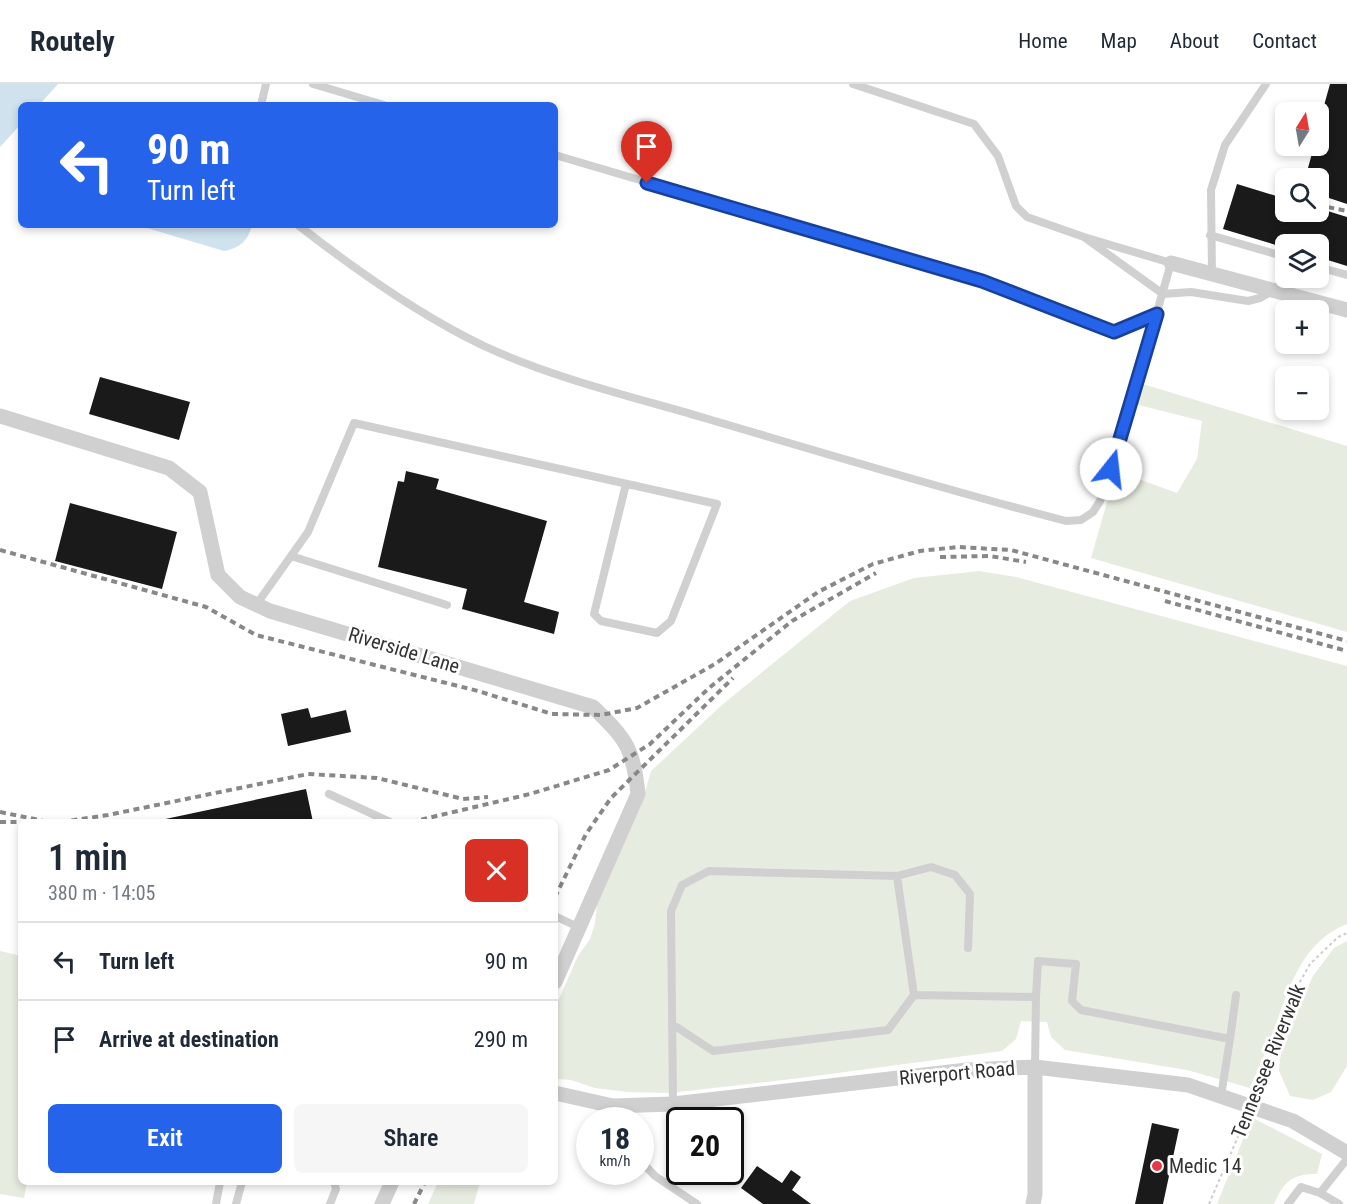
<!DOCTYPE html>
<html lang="en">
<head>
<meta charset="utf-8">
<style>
  :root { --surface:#fff; --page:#f6f6f7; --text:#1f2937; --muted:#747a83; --line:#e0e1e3; --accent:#2563eb }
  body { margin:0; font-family:"Roboto Condensed",sans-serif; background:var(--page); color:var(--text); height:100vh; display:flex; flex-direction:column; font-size:22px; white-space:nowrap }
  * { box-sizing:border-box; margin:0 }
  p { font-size:20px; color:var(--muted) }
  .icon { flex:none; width:33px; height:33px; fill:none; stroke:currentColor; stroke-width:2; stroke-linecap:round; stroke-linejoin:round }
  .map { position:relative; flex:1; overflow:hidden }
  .drawer { position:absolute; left:18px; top:735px; width:540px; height:366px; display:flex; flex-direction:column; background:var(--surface); border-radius:9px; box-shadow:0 3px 9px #0003 }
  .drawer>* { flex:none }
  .banner { position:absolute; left:18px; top:18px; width:540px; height:126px; border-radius:9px; box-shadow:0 3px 9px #0003; background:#2563eb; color:#fff; overflow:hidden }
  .needle { width:39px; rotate:11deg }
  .fabs { position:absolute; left:1275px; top:18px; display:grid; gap:12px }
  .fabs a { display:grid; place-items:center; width:54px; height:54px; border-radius:9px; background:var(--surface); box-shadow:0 3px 9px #0003; font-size:30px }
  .speed { position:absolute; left:576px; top:1023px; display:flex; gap:12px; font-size:30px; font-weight:700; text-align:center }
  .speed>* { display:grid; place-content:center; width:78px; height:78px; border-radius:50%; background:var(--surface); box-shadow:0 3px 9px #0003; line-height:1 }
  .speed small { font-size:15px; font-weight:400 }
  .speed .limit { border:3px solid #111; border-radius:9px; background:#fff; color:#111 }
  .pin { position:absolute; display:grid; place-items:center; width:51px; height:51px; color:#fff; margin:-62px -26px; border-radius:50% 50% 50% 0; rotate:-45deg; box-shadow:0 0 6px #0007 }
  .pin .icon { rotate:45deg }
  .me { position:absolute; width:66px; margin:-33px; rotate:16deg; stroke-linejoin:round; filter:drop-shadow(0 0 4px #0008) }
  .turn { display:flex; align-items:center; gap:21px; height:126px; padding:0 30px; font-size:27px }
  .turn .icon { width:78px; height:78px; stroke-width:2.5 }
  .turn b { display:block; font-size:42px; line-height:51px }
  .round { display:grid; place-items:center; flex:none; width:63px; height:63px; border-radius:9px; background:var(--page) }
  .headline { display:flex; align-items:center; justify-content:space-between; height:102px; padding:0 30px }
  h1 { font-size:36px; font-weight:600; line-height:45px }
  .primary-button { display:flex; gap:12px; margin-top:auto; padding:12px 30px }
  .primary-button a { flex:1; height:69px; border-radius:9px; background:var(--accent); color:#fff; font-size:24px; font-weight:600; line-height:69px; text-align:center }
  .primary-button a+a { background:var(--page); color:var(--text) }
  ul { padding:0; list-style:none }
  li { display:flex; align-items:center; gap:18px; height:78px; padding:0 30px; border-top:2px solid var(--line) }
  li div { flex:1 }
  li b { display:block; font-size:22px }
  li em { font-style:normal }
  header { display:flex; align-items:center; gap:36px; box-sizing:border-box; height:84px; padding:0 30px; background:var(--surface); border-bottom:2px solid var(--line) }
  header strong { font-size:28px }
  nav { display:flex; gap:33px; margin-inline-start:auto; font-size:21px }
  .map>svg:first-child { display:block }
  .green { fill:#e6ecdf }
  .water { fill:#cfe2ee }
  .building { fill:#1a1a1a }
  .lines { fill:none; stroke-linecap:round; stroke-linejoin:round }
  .path { stroke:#cdcdcd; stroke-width:2; stroke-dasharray:3 3; stroke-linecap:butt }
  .service { stroke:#d0d0d0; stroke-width:8 }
  .minor { stroke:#d0d0d0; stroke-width:15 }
  .rail { stroke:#888; stroke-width:4; stroke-dasharray:6 4.5; stroke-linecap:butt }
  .route-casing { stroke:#184099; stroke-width:15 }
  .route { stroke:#2563eb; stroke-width:10 }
  .poi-dot { fill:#e63946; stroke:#fff; stroke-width:2 }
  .labels { text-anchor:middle; stroke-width:6; stroke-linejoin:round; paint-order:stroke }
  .street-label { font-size:20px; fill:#333; stroke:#fff }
  .poi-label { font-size:20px; fill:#333; stroke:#fff; text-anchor:start }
</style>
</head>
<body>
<header>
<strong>Routely</strong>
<nav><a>Home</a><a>Map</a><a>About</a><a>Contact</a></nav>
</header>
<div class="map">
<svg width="1347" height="1120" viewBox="0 0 1347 1120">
  <rect width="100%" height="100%" fill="#fff"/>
  <path class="green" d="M1143,300l204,62v186l-256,-74 25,-87 61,22 20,-34 5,-38 -67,-17z
    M979,487l37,6 331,89v258c-44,17 -58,63 -72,103 -7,21 -16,41 -25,61l-63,-18 -122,-20 -14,-13 -4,-15 -26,-1 -5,18 -14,12 -202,27 -130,15 -43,-1 -32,-4 -24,-8 -14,-1 -2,-71 23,-52 12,-17 5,-16 2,-19 44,-98 10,-35 72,-67 127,-103 64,-23z
    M1347,857v125l-16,26 -18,8 -23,-4 -11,-25 2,-22 32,-73 21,-28z
    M0,867l21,5v226h6l-3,16 -24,-4z
    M1255,1035l67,35 -5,20c-25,0 -33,7 -43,30h-57l31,-77z
    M438,1098h42l-6,22h-46z"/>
  <path class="water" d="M0,0h58l-19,21h-18v19l-21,23z
    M137,141h115c-4,16 -12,23 -28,26z"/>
  <path class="building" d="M1330,0h17v120l-24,-8 6,-21 -21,-7 6,-22h4v-19z
    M1237,100l49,15v13h32v-4l29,9v49l-29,-9v-13h-32v4l-63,-19z
    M100,293l90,25 -11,38 -90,-26z
    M406,387l33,8 -3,10 111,32 -23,81 35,10 -5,22 -92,-25 5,-20 -89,-22 20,-86 6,1z
    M70,419l107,29 -15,57 -107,-28z
    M308,624l3,10 35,-8 5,22 -63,14 -7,-32z
    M306,705l7,33h-157v-1z
    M1152,1039l27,6 -16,75h-28z
    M757,1082l25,17 9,-13 10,7 -9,13 19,14h-48l-22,-16z"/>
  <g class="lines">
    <path class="path" d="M1256,1010l40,-105 14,-25 28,-27 9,-4
      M1209,1120l37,-86"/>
    <path class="service" d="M313,0l71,21
      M853,0l121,40 24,32 18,50 11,11 57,20
      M261,21l5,-21
      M555,71l427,126 132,51 43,-18
      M298,141c55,43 123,91 186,121 71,33 150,51 224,73 119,35 238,71 358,102l15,-1 12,-8 7,-11 57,-189 14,-49 -87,-26 79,57 28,-2 57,9 12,-3 12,-7
      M1210,151l76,22
      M1318,183l29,8
      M1212,190l-1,-84 14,-45 41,-61
      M291,472l17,-24 46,-109 363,81 -46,117 -14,12 -56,-12 -7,-7 32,-130
      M256,521l35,-49 156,49
      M329,710l61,28
      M897,792l34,-9 24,8 15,19 -2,54
      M555,832l23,11
      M1036,913l2,-36 38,3 -4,37 9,9 149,29 6,-44
      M672,940l41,27 175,-21 26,-35
      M1221,1012l9,-57
      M673,1020l-2,-193 11,-26 27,-14 188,5 17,119 122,2 -1,70
      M613,1022l4,14
      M640,1076l15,16 42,28
      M1320,1109l19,11
      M216,1120l4,-22
      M236,1120l6,-22
      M330,1120l6,-15 -2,-7
      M1288,1120l13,-17 19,6 27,-34"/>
    <path class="minor" d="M1171,179l176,47
      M0,332l169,52 31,24 18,83 22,22 30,14 323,96c33,32 40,40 45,87l-83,188
      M555,1009l58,13 60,-2 294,-34 68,-3 153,18 105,36 54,32
      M382,1120l10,-22
      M1033,1120l2,-10v-127"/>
    <path class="rail" d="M1318,121l29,6
      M0,466l206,57 50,28 222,56 74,23 49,1 36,-7 78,-44 103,-72 55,-28 47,-13 38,-4 53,3 336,91
      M940,473l50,-1 36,6
      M1165,517l182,50
      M0,728l49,10
      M0,738h21
      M61,738l47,-7 200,-41 69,4 86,21 25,-2
      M411,738l119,-28 79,-24 41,-26 59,-56 83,-67 84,-48
      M555,813l31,-63 25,-36 122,-120
      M414,1120l11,-22"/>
  </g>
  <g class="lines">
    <g class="route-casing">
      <path id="route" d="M647,99l335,98 132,51 43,-18 -46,155"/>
    </g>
    <use href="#route" class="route"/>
  </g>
  <circle class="poi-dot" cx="1157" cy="1082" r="6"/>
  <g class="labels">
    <g class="street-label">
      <text transform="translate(404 566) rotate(17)" y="7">Riverside Lane</text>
      <text transform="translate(1268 977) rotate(-68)" y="7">Tennessee Riverwalk</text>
      <text transform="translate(957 989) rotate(-5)" y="7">Riverport Road</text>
    </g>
    <g class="poi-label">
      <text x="1169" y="1089">Medic 14</text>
    </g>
  </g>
</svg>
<div class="fabs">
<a><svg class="needle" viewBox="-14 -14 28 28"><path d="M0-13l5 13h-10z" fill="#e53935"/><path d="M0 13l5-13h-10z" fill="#747a83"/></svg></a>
<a><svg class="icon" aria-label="search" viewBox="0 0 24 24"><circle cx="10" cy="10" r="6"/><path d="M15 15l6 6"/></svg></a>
<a><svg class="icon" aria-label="layers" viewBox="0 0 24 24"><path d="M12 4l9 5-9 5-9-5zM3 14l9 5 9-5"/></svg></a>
<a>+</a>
<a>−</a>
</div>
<div class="speed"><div>18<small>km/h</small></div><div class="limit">20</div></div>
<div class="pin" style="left:647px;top:99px;background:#d93025"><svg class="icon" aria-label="arrive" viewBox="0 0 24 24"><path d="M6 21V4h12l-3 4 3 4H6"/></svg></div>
<svg class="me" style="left:1111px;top:385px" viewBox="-20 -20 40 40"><circle r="19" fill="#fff"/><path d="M0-13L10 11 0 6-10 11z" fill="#2563eb"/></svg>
<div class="banner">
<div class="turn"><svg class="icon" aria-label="left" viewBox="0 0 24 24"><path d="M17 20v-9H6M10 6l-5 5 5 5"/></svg><div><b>90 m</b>Turn left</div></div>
</div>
<section class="drawer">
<div class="headline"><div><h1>1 min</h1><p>380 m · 14:05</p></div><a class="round" style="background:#d93025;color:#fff"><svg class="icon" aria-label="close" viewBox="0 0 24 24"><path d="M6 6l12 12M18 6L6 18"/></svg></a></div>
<ul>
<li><svg class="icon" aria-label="left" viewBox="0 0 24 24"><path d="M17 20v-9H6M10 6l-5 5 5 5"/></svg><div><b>Turn left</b></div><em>90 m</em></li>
<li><svg class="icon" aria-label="arrive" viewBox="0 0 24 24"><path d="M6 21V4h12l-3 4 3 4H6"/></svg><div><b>Arrive at destination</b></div><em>290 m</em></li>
</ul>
<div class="primary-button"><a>Exit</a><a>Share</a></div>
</section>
</div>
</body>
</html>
